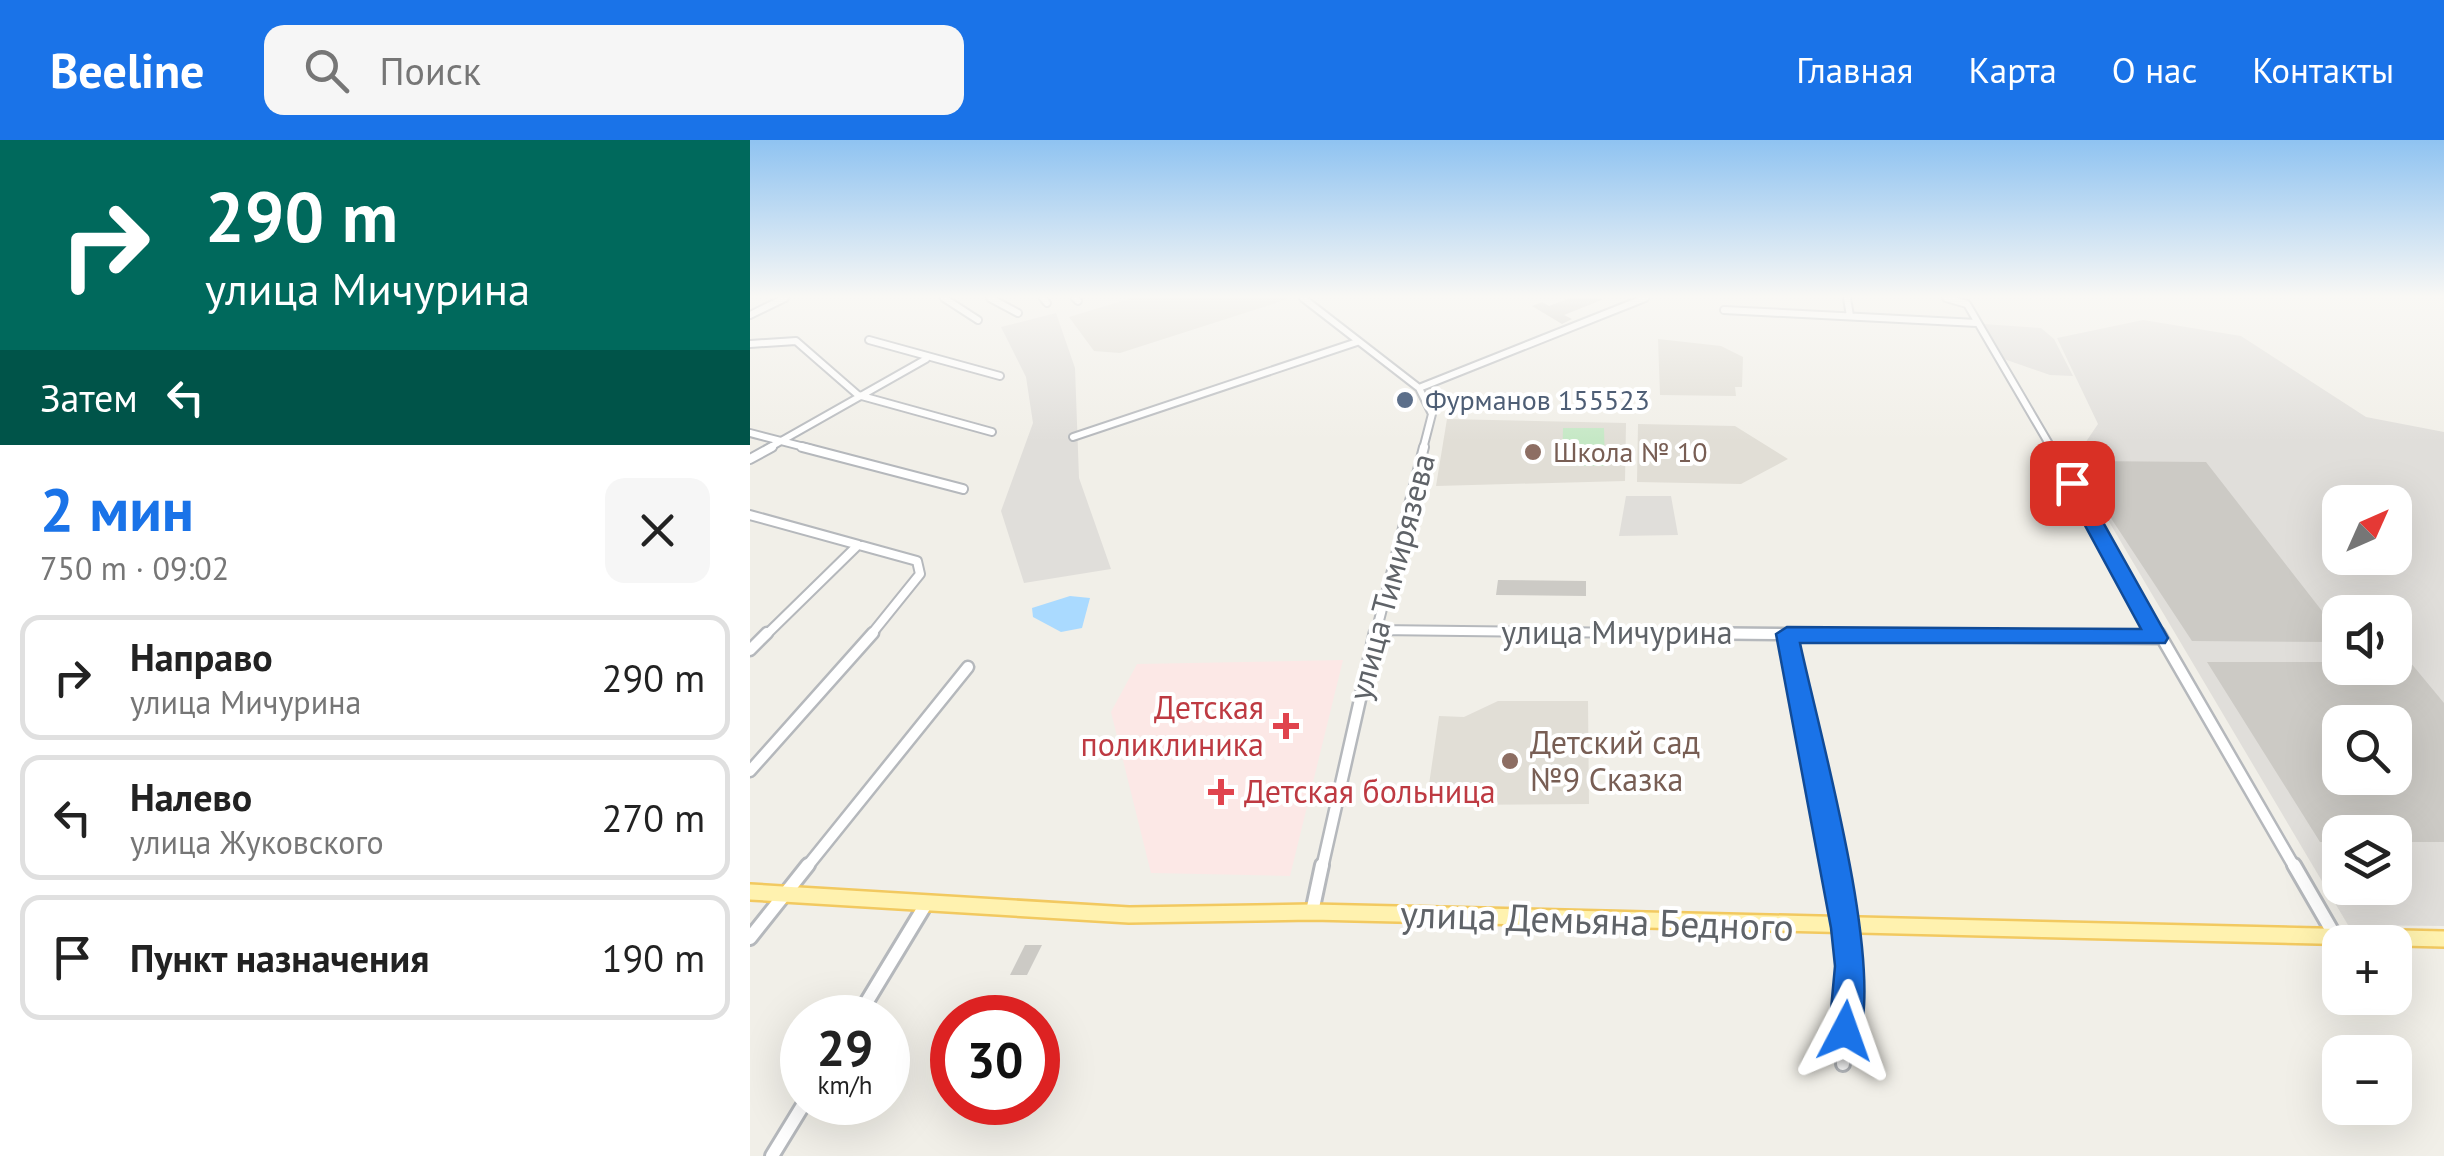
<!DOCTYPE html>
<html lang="ru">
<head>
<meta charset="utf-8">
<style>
  :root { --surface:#fff; --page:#f6f6f6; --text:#222; --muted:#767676; --line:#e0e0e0; --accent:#1a73e8 }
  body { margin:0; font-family:"PT Sans",sans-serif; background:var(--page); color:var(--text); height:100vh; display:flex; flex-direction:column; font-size:38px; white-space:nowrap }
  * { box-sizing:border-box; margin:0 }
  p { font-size:32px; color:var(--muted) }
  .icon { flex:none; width:55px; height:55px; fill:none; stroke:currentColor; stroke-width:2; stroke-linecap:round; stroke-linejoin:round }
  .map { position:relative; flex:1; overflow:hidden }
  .panel { display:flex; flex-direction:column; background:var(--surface); width:750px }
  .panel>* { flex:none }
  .hud { background:#00695c; color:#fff; overflow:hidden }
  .needle { width:65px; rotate:45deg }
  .fabs { position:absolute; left:1572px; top:345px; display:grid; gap:20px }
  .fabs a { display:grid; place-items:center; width:90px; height:90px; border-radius:20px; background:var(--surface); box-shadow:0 10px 40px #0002; font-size:50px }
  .speed { position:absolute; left:30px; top:855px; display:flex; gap:20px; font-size:50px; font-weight:700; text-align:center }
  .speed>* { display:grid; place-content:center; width:130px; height:130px; border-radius:50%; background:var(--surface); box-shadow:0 10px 40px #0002; line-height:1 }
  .speed small { font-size:25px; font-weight:400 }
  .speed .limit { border:15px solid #d22; background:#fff; color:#111 }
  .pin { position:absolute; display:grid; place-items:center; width:85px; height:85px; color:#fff; margin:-42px; border-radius:20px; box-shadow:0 5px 15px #0006 }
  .me { position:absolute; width:110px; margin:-55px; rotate:4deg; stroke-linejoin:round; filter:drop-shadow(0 0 8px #0008) }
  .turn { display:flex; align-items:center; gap:35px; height:210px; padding:0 40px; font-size:45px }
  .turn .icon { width:130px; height:130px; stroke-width:2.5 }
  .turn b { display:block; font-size:70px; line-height:85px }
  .then { display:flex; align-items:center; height:95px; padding:0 40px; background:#0003; gap:20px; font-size:38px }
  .round { display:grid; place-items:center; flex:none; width:105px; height:105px; border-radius:20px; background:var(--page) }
  .summary { display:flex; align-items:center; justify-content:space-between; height:170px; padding:0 40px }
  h1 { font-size:60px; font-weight:600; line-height:75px; color:var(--accent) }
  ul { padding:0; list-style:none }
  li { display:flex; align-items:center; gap:30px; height:125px; margin:0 20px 15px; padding:0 20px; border:5px solid var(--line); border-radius:20px }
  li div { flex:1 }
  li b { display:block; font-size:38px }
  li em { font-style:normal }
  header { display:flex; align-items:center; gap:60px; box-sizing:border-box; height:140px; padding:0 50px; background:var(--accent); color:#fff }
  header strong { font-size:48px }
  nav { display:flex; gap:55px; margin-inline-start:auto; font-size:35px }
  .search { width:700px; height:90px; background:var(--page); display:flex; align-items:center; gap:25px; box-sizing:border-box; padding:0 35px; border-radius:20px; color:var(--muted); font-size:38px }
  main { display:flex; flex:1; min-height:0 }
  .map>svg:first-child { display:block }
  .industrial { fill:#e0deda; fill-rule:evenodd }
  .education { fill:#e1ded6 }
  .medical { fill:#fce8e6 }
  .green { fill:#c5e8c5 }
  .water { fill:#aadaff }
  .building { fill:#cccac5; fill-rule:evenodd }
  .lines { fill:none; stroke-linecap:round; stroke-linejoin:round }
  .minor-far3-casing { stroke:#b5b8bc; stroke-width:10 }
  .minor-far2-casing { stroke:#b5b8bc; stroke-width:12 }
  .minor-far1-casing { stroke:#b5b8bc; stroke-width:15 }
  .minor-casing { stroke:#b5b8bc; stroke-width:18 }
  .major-casing { stroke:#f2c960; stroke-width:20 }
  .minor-far3 { stroke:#fff; stroke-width:6 }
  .minor-far2 { stroke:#fff; stroke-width:8 }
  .minor-far1 { stroke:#fff; stroke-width:10 }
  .minor { stroke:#fff; stroke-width:12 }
  .major { stroke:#fff2af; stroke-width:15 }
  .route { fill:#1a73e8; stroke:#114b97; stroke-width:2.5 }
  .service-dot { fill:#5c6f8a; stroke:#fff; stroke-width:4 }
  .education-dot { fill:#8d6e63; stroke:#fff; stroke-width:4 }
  .health-dot { fill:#e0444e; stroke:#fff; stroke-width:4 }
  .labels { text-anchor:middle; stroke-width:8; stroke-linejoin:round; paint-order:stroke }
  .far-service-label { font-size:28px; fill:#4e5e75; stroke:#fff; text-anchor:start }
  .far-education-label { font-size:28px; fill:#785e54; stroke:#fff; text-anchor:start }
  .street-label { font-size:32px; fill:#5f6368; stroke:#fff }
  .health-label { font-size:32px; fill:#be3a42; stroke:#fff; text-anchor:end }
  .education-label { font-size:32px; fill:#785e54; stroke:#fff; text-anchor:start }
  .near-street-label { font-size:38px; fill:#5f6368; stroke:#fff }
</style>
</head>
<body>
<header>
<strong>Beeline</strong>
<div class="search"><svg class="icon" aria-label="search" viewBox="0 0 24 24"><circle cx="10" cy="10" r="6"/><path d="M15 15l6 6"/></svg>Поиск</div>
<nav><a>Главная</a><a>Карта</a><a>О нас</a><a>Контакты</a></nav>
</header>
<main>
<section class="panel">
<div class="hud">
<div class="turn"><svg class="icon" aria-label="right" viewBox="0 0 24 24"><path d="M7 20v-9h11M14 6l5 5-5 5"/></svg><div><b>290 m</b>улица Мичурина</div></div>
<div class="then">Затем<svg class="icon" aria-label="left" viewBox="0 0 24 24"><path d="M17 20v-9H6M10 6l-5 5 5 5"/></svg></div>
</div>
<div class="summary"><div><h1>2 мин</h1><p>750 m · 09:02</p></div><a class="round"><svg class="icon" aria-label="close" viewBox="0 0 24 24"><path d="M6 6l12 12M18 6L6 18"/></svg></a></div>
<ul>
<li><svg class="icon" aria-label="right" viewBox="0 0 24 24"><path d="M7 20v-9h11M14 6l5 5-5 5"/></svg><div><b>Направо</b><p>улица Мичурина</p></div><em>290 m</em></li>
<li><svg class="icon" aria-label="left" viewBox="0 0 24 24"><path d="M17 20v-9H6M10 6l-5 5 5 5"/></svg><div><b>Налево</b><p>улица Жуковского</p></div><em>270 m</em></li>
<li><svg class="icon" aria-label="arrive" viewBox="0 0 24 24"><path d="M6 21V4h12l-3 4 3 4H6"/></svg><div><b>Пункт назначения</b></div><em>190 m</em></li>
</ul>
</section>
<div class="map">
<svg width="1694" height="1016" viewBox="0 0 1694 1016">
  <rect width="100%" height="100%" fill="#f1efe8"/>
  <path class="industrial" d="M306,173l19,55 4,110 32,91 -87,14 -23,-72 32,-88 -7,-46 -25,-50z
    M1393,180l98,16 125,81 78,15v494l-96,-1 -275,-464 25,-37 -41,-86zM1590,362h55v56h-55zM1590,472h55v56h-55zM1590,582h55v56h-55zM1590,692h55v56h-55z
    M1233,184l58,4 13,11 19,37 -23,-1 -49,-17z
    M876,356h45l7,39 -59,1z"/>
  <path class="education" d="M382,158h154l2,1 -168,54 -26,-2 -25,-34z
    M908,199l63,7 22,11 -1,30h-7l1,9 -76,-1z
    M697,279l179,4 -1,58 -189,5z
    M888,284l97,2 53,33 -47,25 -104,-2z
    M748,561h90l1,103 -163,1 13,-89 25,1z"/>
  <path class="medical" d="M593,520l-53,216 -139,-3 -40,-161 26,-48z"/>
  <path class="green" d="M813,288h41l1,38h-43z"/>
  <path class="water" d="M320,456l20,2 -8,30 -21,4 -28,-15 -1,-9z"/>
  <path class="building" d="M820,158l34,1 -40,16 8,4 -10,5 -30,-18 10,-4 7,4z
    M1334,321l122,1 134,172v8l-148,-1 -93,-141h8z
    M748,440l88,1v15l-90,-1z
    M1457,522h133v6h55v-6h15l34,41v139h-49v-10h-55v10h-20zM1590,582h55v56h-55z
    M275,805h17l-15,30h-17z"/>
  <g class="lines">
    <g class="minor-far3-casing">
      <path id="minor-far3" d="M194,158l34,22
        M240,158l28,15
        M293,158l4,5
        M325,158l3,3
        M553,158l116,90 13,26 -9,35
        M1097,158l3,18
        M1196,158l21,6 85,145
        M974,170l253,13
        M0,175l35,-17
        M119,200l131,36
        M0,204l46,-3 62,54 134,37
        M669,248l226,-90
        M0,293l62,16
        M323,297l284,-95
        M17,309l159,-90"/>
    </g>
    <g class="minor-far2-casing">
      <path id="minor-far2" d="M52,307l161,42
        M1300,307l110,189
        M0,319l22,-12
        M0,375l167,46 3,13 -50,62
        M627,490l541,6
        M15,496l93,-91
        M625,496l49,-189"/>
    </g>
    <g class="minor-far1-casing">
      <path id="minor-far1" d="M924,493l483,5
        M1409,493l136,235
        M1037,495l46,233
        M0,510l17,-17
        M0,631l123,-138
        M56,728l162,-201
        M572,728l53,-235"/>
    </g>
    <g class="minor-casing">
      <path id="minor" d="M1083,725l17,101 -7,98
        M1544,725l41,71
        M562,772l10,-47
        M0,798l58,-73
        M107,878l69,-114
        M22,1016l33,-54"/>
    </g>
    <g class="major-casing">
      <path id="major" d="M0,752l379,23 183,-3 1132,27"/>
    </g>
    <use href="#minor-far3" class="minor-far3"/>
    <use href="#minor-far2" class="minor-far2"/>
    <use href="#minor-far1" class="minor-far1"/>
    <use href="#minor" class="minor"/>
    <use href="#major" class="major"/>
  </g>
  <linearGradient id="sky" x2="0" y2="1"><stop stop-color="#8fc3f1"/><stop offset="0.52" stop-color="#f9f8f5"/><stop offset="1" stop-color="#f9f8f5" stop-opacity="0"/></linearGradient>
  <rect width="1694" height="301" fill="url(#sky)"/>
  <path class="route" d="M1322,337l9,6 87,155 -3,5h-365c18,85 87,327 57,400l-12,4 -11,-4 -5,-12 6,-65 -4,-38 -55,-294 11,-7 354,2 -79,-146z"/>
  <circle class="service-dot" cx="655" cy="260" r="10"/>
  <g class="education-dot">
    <circle cx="783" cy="312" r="10"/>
    <circle cx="760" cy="621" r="10"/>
  </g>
  <g class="health-dot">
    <path d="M531 571h10v10h10v10h-10v10h-10v-10h-10v-10h10z"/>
    <path d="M466 637h10v10h10v10h-10v10h-10v-10h-10v-10h10z"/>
  </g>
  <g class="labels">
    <g class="far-service-label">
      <text x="675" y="270">Фурманов 155523</text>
    </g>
    <g class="far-education-label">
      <text x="803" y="322">Школа № 10</text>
    </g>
    <g class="street-label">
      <text transform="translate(642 437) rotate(-75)" y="11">улица Тимирязева</text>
      <text x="867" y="504">улица Мичурина</text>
    </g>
    <g class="health-label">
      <text x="514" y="579">Детская<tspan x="514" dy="37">поликлиника</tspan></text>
      <text x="494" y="663" text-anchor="start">Детская больница</text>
    </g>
    <g class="education-label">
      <text x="780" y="614">Детский сад<tspan x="780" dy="37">№9 Сказка</tspan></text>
    </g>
    <g class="near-street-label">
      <text transform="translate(847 781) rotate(2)" y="13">улица Демьяна Бедного</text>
    </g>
  </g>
</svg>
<div class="fabs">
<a><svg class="needle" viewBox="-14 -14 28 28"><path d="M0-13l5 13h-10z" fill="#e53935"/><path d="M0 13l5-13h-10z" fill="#767676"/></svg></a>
<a><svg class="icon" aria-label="sound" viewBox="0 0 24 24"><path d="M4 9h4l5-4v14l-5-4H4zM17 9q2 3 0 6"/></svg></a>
<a><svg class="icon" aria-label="search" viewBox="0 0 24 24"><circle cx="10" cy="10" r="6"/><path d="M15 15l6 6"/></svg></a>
<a><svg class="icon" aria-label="layers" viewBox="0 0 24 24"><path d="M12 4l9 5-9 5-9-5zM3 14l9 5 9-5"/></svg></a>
<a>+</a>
<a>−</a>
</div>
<div class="speed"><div>29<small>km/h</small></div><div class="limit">30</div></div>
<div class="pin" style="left:1322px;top:343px;background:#d93025"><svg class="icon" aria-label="arrive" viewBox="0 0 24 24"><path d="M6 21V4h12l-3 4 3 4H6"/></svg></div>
<svg class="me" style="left:1095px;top:891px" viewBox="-20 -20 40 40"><path d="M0-17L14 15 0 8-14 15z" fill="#1a73e8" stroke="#fff" stroke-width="4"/></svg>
</div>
</main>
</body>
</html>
